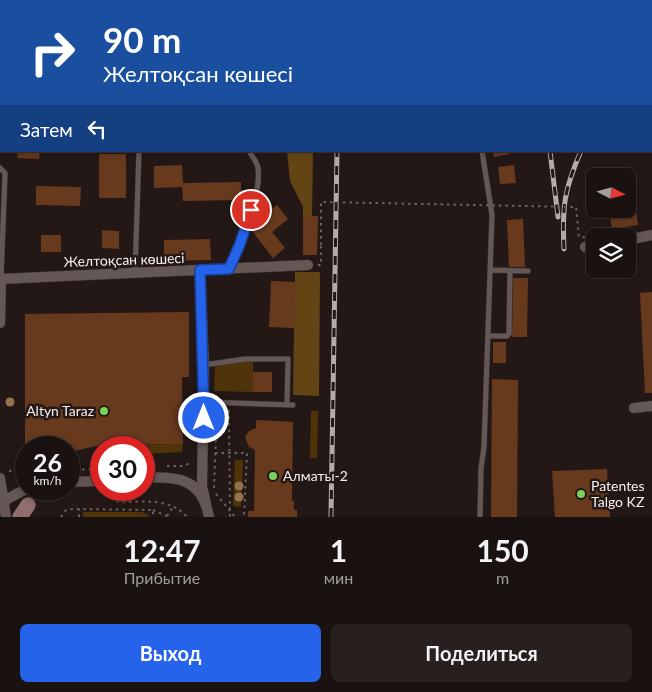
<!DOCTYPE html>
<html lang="ru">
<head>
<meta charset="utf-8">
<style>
  :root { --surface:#1a1210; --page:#27201e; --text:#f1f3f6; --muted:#9f9e9f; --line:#383230; --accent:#2563eb }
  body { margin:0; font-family:Lato,sans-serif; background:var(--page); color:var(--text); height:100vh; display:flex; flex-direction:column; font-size:19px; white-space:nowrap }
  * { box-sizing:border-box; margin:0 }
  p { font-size:16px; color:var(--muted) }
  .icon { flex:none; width:28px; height:28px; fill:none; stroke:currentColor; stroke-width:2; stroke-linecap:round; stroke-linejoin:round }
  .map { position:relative; height:517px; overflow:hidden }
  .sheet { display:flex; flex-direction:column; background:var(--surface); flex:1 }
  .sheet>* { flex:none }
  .banner { position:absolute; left:0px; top:0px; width:652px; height:152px; box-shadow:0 2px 8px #0003,0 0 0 1px var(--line); background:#1a4fa0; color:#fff; overflow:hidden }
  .needle { width:32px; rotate:96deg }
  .controls { position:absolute; left:586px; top:168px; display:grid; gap:10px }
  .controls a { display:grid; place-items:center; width:50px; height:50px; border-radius:8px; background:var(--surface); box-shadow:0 2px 8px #0003,0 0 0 1px var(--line); font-size:25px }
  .speed { position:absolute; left:15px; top:436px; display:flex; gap:10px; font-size:25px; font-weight:700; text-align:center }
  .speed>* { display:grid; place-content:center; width:65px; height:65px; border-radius:50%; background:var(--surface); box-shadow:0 2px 8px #0003,0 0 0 1px var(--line); line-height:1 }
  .speed small { font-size:12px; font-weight:400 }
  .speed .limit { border:8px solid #d22; background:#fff; color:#111 }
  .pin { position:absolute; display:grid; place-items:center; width:42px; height:42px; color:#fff; margin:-21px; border:2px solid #fff; border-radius:50%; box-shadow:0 1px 5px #0007 }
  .me { position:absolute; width:55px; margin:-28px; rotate:0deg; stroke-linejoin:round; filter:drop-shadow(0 0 4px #0008) }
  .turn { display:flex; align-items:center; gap:18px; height:105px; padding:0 20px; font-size:22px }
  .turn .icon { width:65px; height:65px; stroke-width:2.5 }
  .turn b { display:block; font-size:35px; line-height:42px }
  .then { display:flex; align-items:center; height:48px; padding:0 20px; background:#0003; gap:10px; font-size:19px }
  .eta { display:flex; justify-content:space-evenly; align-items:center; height:85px; text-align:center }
  .eta b { font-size:30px; font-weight:700; line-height:35px }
  .button { display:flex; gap:10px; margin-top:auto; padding:10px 20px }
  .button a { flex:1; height:58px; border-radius:8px; background:var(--accent); color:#fff; font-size:20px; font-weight:700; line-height:58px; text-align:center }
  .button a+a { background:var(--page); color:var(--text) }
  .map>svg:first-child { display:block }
  .built { fill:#301f1c }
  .green { fill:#4f340a }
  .forest { fill:#634415 }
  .building { fill:#673a1e }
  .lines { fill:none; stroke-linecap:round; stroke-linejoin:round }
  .lane-casing { stroke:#3b3332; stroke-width:6 }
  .street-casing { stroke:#3b3332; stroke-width:11 }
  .secondary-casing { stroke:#3b3332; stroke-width:16 }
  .path { stroke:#6c6260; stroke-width:2; stroke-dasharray:2.5 4; stroke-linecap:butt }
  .lane { stroke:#645755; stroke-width:5 }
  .street { stroke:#645755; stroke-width:10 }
  .secondary { stroke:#8f6d70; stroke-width:15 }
  .rail-casing { stroke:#b5acaa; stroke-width:5 }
  .rail { stroke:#231816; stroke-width:3; stroke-dasharray:9; stroke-linecap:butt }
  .path-bridge { stroke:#6c6260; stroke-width:2; stroke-dasharray:2.5 4; stroke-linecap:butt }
  .tree { fill:#94734c }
  .route-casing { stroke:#184099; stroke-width:12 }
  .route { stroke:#2563eb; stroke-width:9 }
  .poi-dot { fill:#79d158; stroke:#231816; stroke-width:2 }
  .labels { text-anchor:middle; stroke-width:5; stroke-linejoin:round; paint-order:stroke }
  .street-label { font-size:14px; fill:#f6efed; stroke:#231816 }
  .poi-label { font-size:14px; fill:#f6efed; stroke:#231816; text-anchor:start }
</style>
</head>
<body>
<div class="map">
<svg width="652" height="517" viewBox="0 0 652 517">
  <rect width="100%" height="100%" fill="#231816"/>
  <path class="built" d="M580,0h72v136l-1,-135z"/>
  <path class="green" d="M253,359v33l-39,-1 1,-27z
    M311,411h7l-1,47h-7z
    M183,444l-1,8 -38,2v-6l-7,-1v-2z
    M235,460h8l-2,47 -8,-1z
    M83,512h59l5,2 2,3h-66z"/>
  <path class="forest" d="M287,151h26l-1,65 -9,1v-10l-13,-26z
    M295,272h25l-1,124 -26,-1z"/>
  <path class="building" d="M18,151h22l-1,8 -22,-1z
    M493,151h16l1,3 -16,3z
    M99,154h27v44h-27z
    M182,165l1,18 58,-1v18l-58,1 -1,-14 -28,1v-22z
    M514,165l2,18 -16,1 -2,-17z
    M36,186l45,1 -1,19 -44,-1z
    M635,203l3,22 -26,4 -3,-20h19v-5z
    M277,205l11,14 -16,13 13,16 -12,10 -24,-31z
    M303,216h15l-1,39h-14z
    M523,219l2,48h-16l-2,-47z
    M102,230l17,1v18l-17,-1z
    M41,235h20v17h-20z
    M210,239l1,21 -47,1v-21z
    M595,254v15h22v4l-26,4 -3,-22z
    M513,278h15l-1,59h-15z
    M271,281l25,1 -2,46 -25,-1z
    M652,292v101h-7l-5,-100z
    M189,312v65h-7l1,67 -82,1 -32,7v-4h-44v-134z
    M493,342h13v21h-13z
    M253,372h19v20h-19z
    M492,379l26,1 -1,137h-26z
    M256,420l37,2 -1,79h2v9h3v7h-49v-6h6l1,-61 -6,-3 -4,-10 4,-6 7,-3z
    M607,469l3,48h-55l-3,-46z"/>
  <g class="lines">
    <g class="lane-casing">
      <path id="lane" d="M448,0v1
        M0,168l5,5 -4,106
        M229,268c11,-24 33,-73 29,-100 -1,-6 -6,-12 -9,-17
        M490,270l38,1
        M135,273l4,-122
        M488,336h19l2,-2 1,-63
        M204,365l41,-6h43l-1,46
        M204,402l89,3
        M480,517l1,-49 3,-21 8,-232 -10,-64"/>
    </g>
    <g class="street-casing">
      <path id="street" d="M628,240l24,-5
        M585,247l10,-2
        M200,270l4,95 -2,121 4,18
        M0,279l308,-14
        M0,323l1,-44
        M634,408l18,-2
        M0,478l6,39
        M144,478c33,-2 58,0 65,39
        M69,482l32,-1
        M0,503l26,-14"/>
    </g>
    <g class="secondary-casing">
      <path id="secondary" d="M20,517l8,-12"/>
    </g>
    <path class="path" d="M318,265h3v-20
      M229,410l1,107
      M215,453h32l-3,64
      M167,466h16l9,-4
      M69,470l32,-1
      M9,471l17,-1
      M214,488l3,-78
      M216,494l19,23
      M118,500v2c23,0 52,-5 69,15
      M153,510l16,7
      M167,516l6,-9
      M61,517l5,-7 7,-1 80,1v7
      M79,517v-8"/>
    <use href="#lane" class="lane"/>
    <use href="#street" class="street"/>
    <use href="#secondary" class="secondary"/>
    <g class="rail-casing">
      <path id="rail" d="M536,0v1
        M546,0v1
        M344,1v-1
        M550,151l8,66
        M564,249c-2,-42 0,-59 17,-98
        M331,517l6,-366"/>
    </g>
    <use href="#rail" class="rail"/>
    <path class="path-bridge" d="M321,245v-43l255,5 3,30 16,1"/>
  </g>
  <g class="tree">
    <circle cx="10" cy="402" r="4.5"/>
    <circle cx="239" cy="486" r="4.5"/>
    <circle cx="239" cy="497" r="4.5"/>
  </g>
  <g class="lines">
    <g class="route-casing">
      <path id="route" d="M204,418l-4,-148 29,-1 11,-25 11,-34"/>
    </g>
    <use href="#route" class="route"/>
  </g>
  <g class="poi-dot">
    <circle cx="104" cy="411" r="5"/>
    <circle cx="273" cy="476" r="5"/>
    <circle cx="581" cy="494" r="5"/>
  </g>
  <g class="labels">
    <g class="street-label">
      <text transform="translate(124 260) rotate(-2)" y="5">Желтоқсан көшесі</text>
    </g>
    <g class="poi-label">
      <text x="94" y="416" text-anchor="end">Altyn Taraz</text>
      <text x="283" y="481">Алматы-2</text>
      <text x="591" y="491">Patentes<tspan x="591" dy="16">Talgo KZ</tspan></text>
    </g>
  </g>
</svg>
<div class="controls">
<a><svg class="needle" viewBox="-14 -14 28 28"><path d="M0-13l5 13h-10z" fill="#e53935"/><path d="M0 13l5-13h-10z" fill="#9f9e9f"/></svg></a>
<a><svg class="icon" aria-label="layers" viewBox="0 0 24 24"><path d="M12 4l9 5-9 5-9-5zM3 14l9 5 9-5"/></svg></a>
</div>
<div class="speed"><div>26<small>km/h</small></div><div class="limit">30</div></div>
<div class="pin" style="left:251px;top:210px;background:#d93025"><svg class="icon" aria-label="arrive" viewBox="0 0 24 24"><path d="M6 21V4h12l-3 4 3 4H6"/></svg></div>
<svg class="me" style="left:204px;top:418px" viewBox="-20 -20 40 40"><circle r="17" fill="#2563eb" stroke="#fff" stroke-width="3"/><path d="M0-11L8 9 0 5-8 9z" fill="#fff"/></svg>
<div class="banner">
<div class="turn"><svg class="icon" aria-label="right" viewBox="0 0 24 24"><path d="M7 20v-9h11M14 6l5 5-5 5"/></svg><div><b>90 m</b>Желтоқсан көшесі</div></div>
<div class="then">Затем<svg class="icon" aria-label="left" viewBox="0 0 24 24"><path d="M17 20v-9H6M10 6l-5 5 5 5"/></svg></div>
</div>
</div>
<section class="sheet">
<div class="eta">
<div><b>12:47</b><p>Прибытие</p></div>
<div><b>1</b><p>мин</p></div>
<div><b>150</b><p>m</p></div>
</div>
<div class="button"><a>Выход</a><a>Поделиться</a></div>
</section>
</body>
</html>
